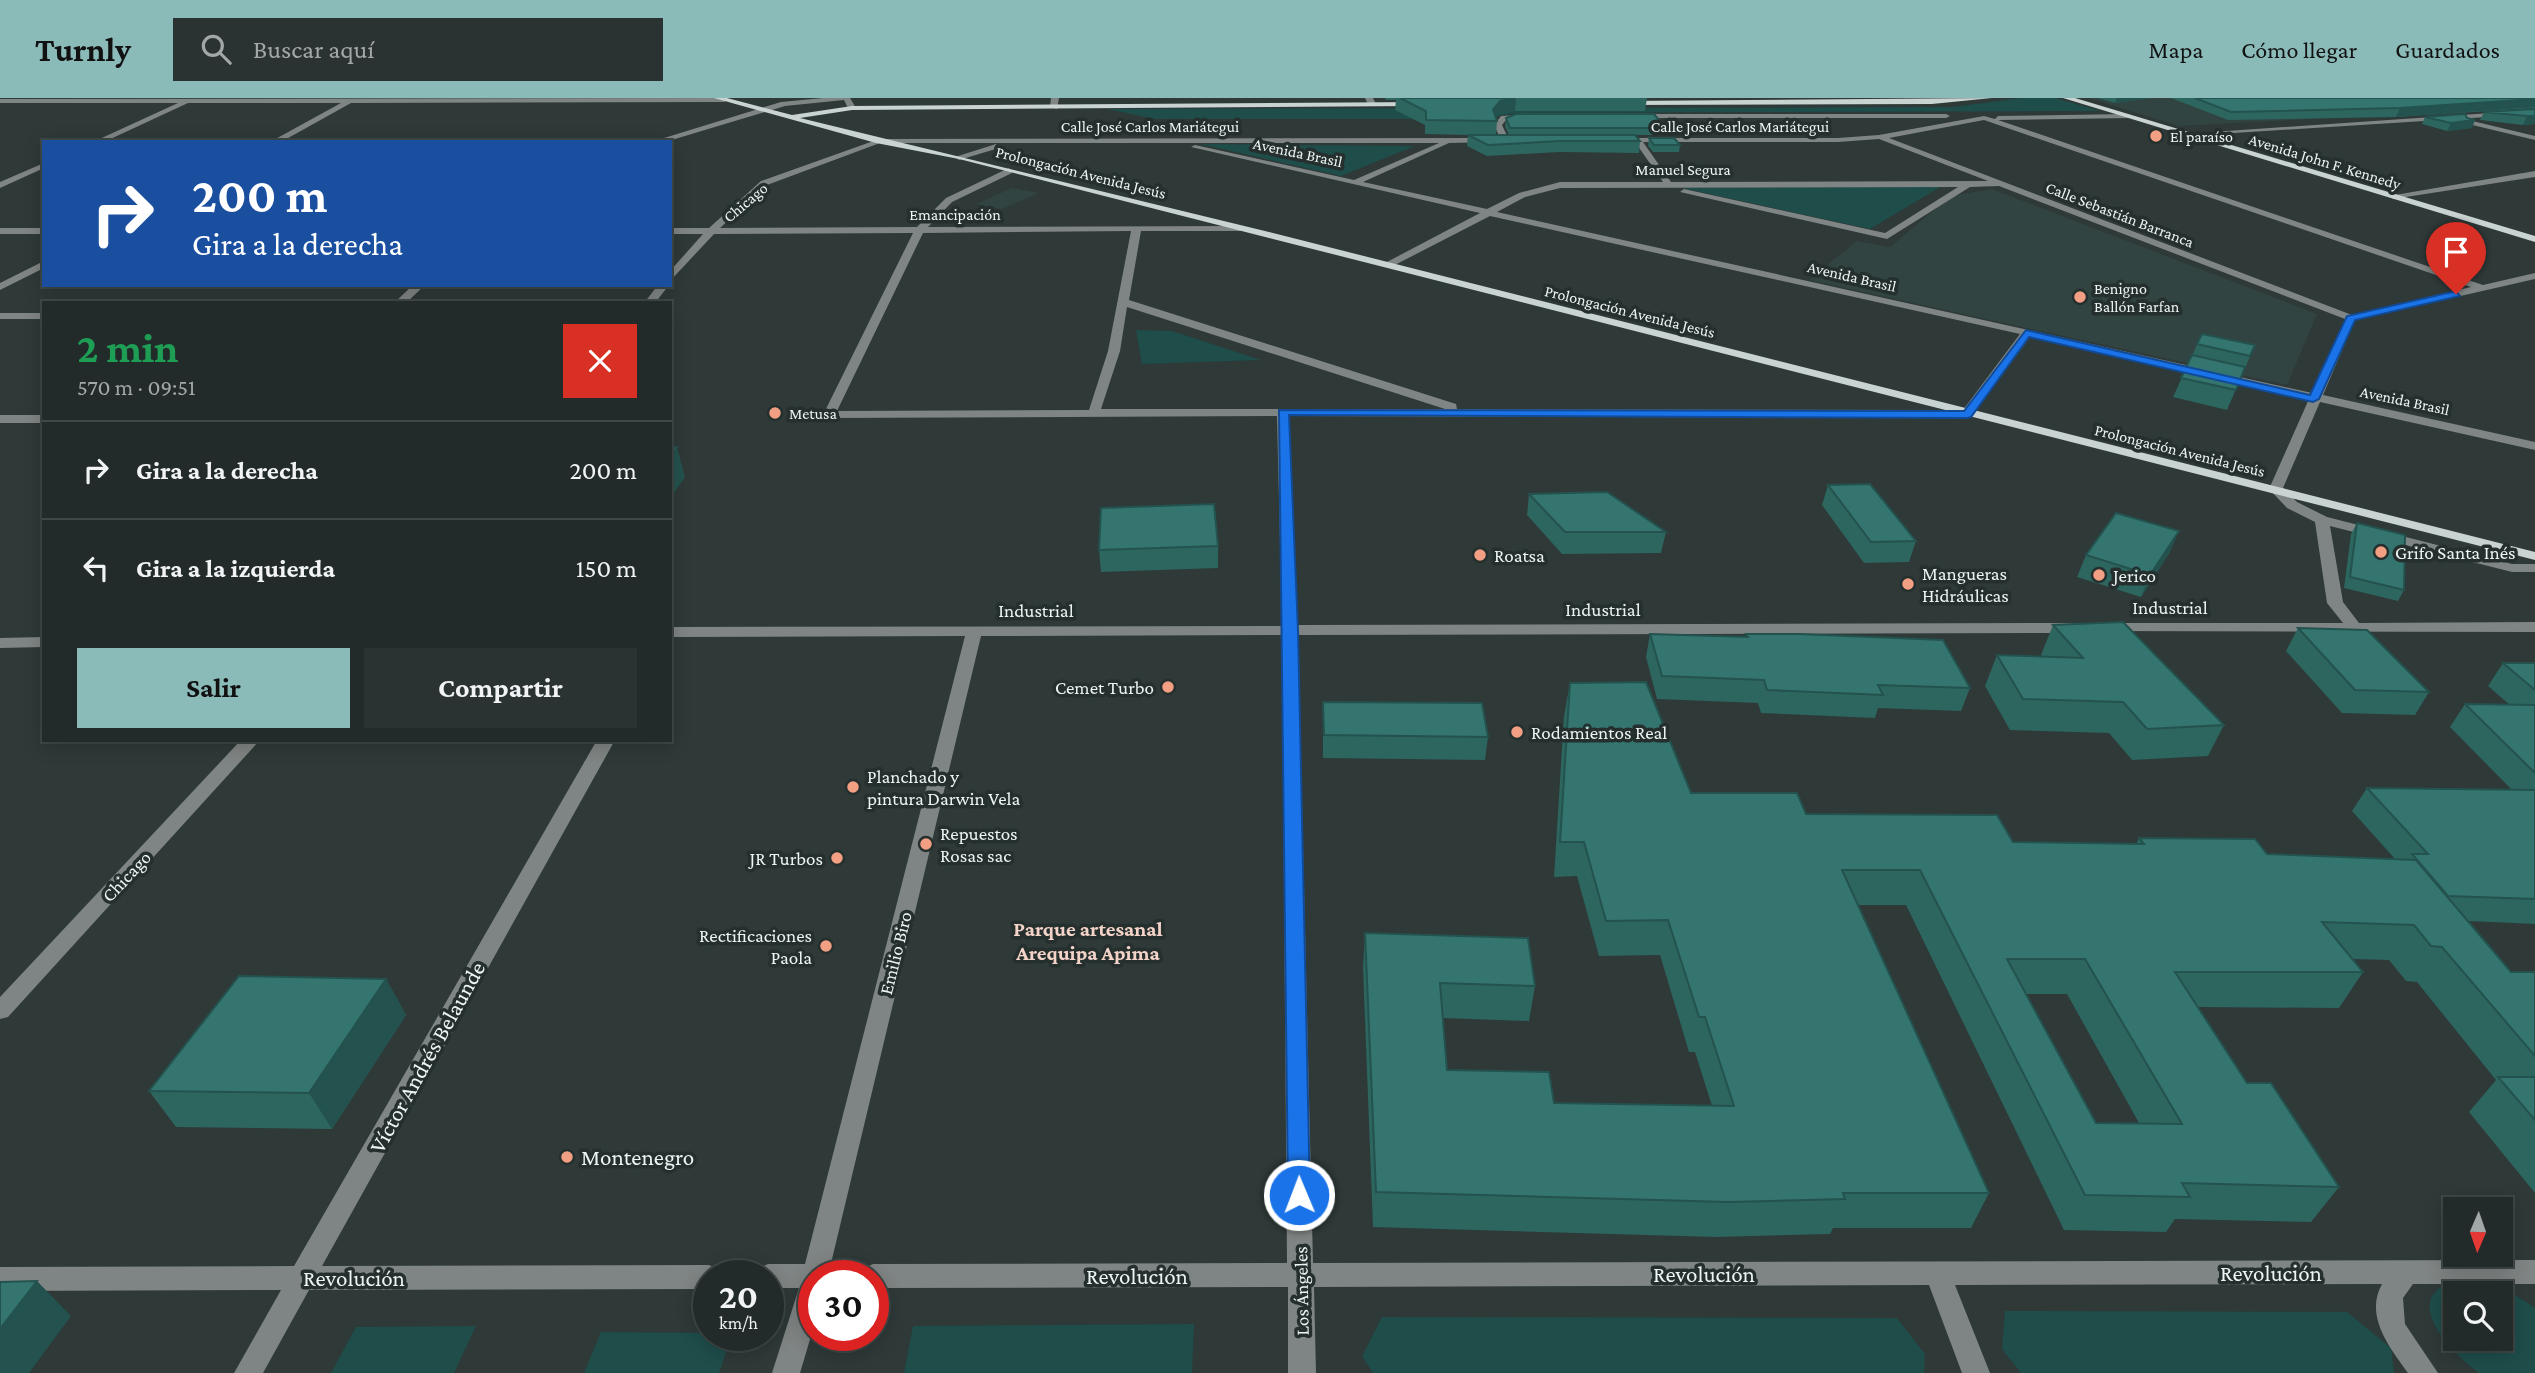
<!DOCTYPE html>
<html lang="es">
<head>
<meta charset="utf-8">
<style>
  :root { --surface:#222b2a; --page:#2a3332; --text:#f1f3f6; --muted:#a2a7a8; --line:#3f4747; --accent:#8bbbb9 }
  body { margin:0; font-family:"Crimson Pro",serif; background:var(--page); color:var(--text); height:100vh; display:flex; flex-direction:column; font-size:26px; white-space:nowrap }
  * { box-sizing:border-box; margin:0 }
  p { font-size:23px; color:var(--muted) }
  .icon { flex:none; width:38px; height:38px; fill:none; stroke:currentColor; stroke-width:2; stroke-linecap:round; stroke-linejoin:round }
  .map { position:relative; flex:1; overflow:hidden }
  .details { position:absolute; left:42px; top:203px; width:630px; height:441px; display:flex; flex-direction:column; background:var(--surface); border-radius:0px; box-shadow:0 4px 18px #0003,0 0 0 2px var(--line) }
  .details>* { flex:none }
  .hud { position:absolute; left:42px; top:42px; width:630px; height:147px; border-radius:0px; box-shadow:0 4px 18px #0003,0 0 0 2px var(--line); background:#1a4fa0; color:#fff; overflow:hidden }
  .needle { width:46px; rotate:182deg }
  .tools { position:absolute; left:2443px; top:1099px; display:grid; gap:14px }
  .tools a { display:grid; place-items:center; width:70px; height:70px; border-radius:0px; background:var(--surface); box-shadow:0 4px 18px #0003,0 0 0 2px var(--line); font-size:35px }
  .speed { position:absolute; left:693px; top:1162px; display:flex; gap:14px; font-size:35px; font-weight:700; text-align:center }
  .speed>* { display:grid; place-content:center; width:91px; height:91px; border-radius:50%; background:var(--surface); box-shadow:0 4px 18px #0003,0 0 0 2px var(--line); line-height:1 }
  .speed small { font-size:18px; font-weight:400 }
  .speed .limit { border:10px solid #d22; background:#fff; color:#111 }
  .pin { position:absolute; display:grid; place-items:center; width:60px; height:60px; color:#fff; margin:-72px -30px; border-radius:50% 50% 50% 0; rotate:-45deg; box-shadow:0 0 7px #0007 }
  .pin .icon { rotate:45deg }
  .me { position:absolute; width:77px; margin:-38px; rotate:359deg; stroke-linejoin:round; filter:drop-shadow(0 0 5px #0008) }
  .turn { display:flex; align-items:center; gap:24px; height:147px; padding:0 35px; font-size:32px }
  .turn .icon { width:91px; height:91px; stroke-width:2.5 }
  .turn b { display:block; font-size:49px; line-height:60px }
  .round { display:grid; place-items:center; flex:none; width:74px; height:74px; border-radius:0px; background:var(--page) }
  .overview { display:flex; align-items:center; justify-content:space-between; height:119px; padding:0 35px }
  h1 { font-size:42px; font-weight:700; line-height:52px; color:#1e9e55 }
  .button { display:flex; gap:14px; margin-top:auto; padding:14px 35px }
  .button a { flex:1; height:80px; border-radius:0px; background:var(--accent); color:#111; font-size:28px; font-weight:700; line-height:80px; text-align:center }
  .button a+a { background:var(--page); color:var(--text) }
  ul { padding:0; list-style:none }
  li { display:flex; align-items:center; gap:21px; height:98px; padding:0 35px; border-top:2px solid var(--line) }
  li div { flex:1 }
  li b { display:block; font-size:26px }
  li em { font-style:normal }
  header { display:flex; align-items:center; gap:42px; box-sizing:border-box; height:98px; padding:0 35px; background:var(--accent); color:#111 }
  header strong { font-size:33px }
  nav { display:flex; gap:38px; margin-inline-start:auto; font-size:24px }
  .search { width:490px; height:63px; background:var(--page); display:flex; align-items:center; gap:18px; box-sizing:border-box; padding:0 24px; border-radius:0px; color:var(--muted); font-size:26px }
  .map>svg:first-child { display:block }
  .built { fill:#314442 }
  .green { fill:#1e4d4a; fill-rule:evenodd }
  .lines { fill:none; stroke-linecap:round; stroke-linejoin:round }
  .minor { fill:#7f8584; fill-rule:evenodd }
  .major { fill:#c8d3d2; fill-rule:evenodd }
  .wall { fill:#2d655f; fill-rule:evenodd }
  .shaded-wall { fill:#24524e }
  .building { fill:#34756f; stroke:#24524e; stroke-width:2; fill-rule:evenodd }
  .route { fill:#1a73e8; stroke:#114b97; stroke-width:2 }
  .poi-dot { fill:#f39f84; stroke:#242f2e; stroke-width:2.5 }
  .labels { text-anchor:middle; stroke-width:7; stroke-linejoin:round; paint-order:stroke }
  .far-street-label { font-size:16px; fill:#edf4f3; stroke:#242f2e }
  .far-poi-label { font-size:16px; fill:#edf4f3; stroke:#242f2e; text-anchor:start }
  .poi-label { font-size:19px; fill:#edf4f3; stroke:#242f2e; text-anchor:start }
  .street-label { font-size:19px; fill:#edf4f3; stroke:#242f2e }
  .neighbourhood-label { font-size:21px; font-weight:bold; fill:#f4d3c8; stroke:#242f2e }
  .near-street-label { font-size:23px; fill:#edf4f3; stroke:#242f2e }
  .near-poi-label { font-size:23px; fill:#edf4f3; stroke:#242f2e; text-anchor:start }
</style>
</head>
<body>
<header>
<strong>Turnly</strong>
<div class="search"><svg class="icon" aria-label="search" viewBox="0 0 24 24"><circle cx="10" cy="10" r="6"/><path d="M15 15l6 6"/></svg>Buscar aquí</div>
<nav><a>Mapa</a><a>Cómo llegar</a><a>Guardados</a></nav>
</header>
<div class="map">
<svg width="2535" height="1275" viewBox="0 0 2535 1275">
  <rect width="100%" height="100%" fill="#2e3938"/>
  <path class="built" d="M2089,0h173l67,20 -150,8z
    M1012,90l27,5 -37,16 -26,-5z
    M1992,91l325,125 -30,71 -478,-105 48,-39 33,6 61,-51z"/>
  <path class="green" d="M2021,0h34l46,13 -584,2 -37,6h-325l-48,-10 845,-2z
    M1200,46l215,2 -74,30z
    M1942,88l-72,43 -188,-41z
    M1136,232l36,1 89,29 -119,4z
    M2458,1182c28,2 55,11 77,28v65h-56c-28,-20 -83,-77 -21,-93zM2455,1195h46v46h-46z
    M2005,1213l342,1 44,36 3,25h-373l-19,-24z
    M1382,1219l515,1 28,36 -1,19h-551l-11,-17z
    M1194,1226l-2,49h-288l9,-47z
    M476,1228l-22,47h-123l25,-46z
    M601,1234l108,1v2h23l-13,38h-135z"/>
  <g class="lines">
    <path class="minor" d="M725,0l3,2 -4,2 -373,1 -70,39h-11l71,-39h-153l-84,39h-11l85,-39h-178v-4z
      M823,0h27l6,10 -7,2 -5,-10 -59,6 -120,36h-14l130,-40z
      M1051,0h8l-2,11 -7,-2z
      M1365,0h8l3,6 -7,2z
      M2535,12v4l-348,22 -4,-2z
      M1536,16l-3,4 -27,2 -4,5 7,15 -7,2 -8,-17 7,-9z
      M1634,16h312l4,2 -4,2h-315z
      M2128,16l3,4 -133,2 485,165 52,-12v6l-180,41 -32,75 212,47v8l-215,-48 -37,86 14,14 30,15 185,47h23v8h-23l-182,-46 13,76 16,21 176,-1v10l-436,-1 -2,-3 8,-5h238l-16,-20 -12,-81 -28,-14 -18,-19 40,-90 -279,-62 -59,80 -4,1 -678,-2 9,209 776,-2 8,5 -8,5 -776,2 15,628 1222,-3v24h-122l-10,14 2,26 33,49h-30c-18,-25 -44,-57 -26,-89l-427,1 35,88h-28l-33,-88 -615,2 2,86h-28v-86l-415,1v-12h-13l4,-8 9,-4 414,-1 -5,-628 -301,1 -153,640h-14v50l-14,47h-28l27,-85h-31v-12h-13l4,-8 9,-4h37l160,-628 -295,1v-10l612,-1 -5,-210 -452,2 -2,-3 90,-182 -199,1 -44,47v-10l33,-37h-33v-6h39l52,-47 118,-42 612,-1 3,4 -45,1 -86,39 124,27 32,-16 41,-11h103l-28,-40h-21l3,-4h221l41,-3 105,-19 11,3 3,-3zM1984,22l487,167 -119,28 -463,-177zM1879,41l109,42 -317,1 -28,-40h195zM880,45h559l-85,37 -159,-35 -4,2 289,66 -95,50v4l4,1 101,-52 530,118 -57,76 -506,-1 -1,-5 -327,-104 12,-69h99l5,-3 -2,-2 -315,1 24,-25 60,-29 -3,-5 -63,30 -29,29 -197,1 47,-43zM1999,88l346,133 -33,74 -815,-181 28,-15 35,-9 398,-1 -73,46 -201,-44 -4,3 207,47 83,-52zM1131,133l-23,120 -19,59 -252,1 86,-178zM1127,209l318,102h-344l19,-58z
      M2464,21l71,17v4l-71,-17z
      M996,46l3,4 -40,12 -4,-3z
      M44,65v5l-44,20v-6z
      M2535,73v6l-142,22 -4,-3z
      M0,130h44v6h-44z
      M44,163v7l-44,22v-7z
      M413,187h12l-19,18h-12z
      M658,187h11l-14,18h-11z
      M0,215h44v6h-44z
      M0,317h44v8h-44z
      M44,539v10l-44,1v-10z
      M241,642h19l-252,277 -8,2v-22z
      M597,642h18l-293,526 387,-1 9,4 3,7h-12v13l-400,1 -46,83h-29l47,-83 -281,1v-24l294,-1z"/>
    <path class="major" d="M714,0h13l65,17 60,-9 568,-4 -3,4 -565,4 -52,8 469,114 1266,320v8l-1576,-401 -83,-16z
      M1992,0l-60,6 -308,1 -4,-2 4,-2z
      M2063,0h12l460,138v6z"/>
  </g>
  <path class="wall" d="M1385,0h262l-2,13h-130l-16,3 -3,4 1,3 -1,14h13l-4,-9 1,-8 160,10 -1,7h-29l4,6 -1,12 -79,-1 -73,4 -20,-10 1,-11 -43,-1v-9l-30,-15 1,-10h-10z
    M2098,0h53l-36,5z
    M2171,0h364v10l-139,9 -168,3z
    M2535,11v15l-12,1 -43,-5 4,-8z
    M2425,19l42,1 5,10 -25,3 -25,-7z
    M1649,40l31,7 -1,7h-26l-5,-6z
    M2202,236l53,11 -28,65 -54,-13z
    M1828,387l88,56 -7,21 -45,1 -42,-58z
    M1529,396l137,38 -5,21 -99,1 -35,-39z
    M2357,425l47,67 -6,11 -54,-13 7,-54z
    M1218,448v22l-117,4 -2,-22z
    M2170,454l-29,45 -64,-20 9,-22z
    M2053,527l171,100 -16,31 -76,4 -23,-27 -99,-3 -25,-44 12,-31 45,2 -1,-2z
    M2298,530l131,64 -14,23 -73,-2 -56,-62z
    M1650,536l96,3v-3l224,54 -9,23 -83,-3 -3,10 -114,-5 -3,-10 -101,-4 -11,-42z
    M2503,565h32v261l-66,-3 42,51h24v221l-66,-81 27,-32 -79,-98 -11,-1 -17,-21 -37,-1 11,13 -24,36 -141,-1 49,76 92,104 -28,35 -136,-3 -9,13 -102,-2 -158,-325h-49l132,288 -18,35h-138l-3,6 -114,3 -343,-10 -10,-259 2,-35 170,53 -6,35 -86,-3 4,52 107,33 158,3 -17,-54h-6l-29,-97 -61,1 -22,-80 -23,1 10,-161 6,-33 121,110 115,21 207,28 123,2 3,-6 128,16 128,5 -43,-48 15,-23 144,1 -61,-62 15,-23 45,1 -22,-19zM2026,896h41l72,129h-43z
    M1323,604l165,35 -3,23 -162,-2z
    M386,881l20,36 -74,114 -156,-2 -27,-36z"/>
  <path class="shaded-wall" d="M1516,0l-1,13 -16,3 -5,7 -1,-11 7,-9z
    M2117,0h34l-36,5z
    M2535,1v8l-139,10 4,-9z
    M2527,18h8v8l-12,1z
    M2475,22l-3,8 -25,3 4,-8z
    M677,349l8,30 -15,22v-42z
    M2179,433l-9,21 -29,45 9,-22z
    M386,881l20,36 -74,114 -23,-36z
    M37,1183l34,35 -42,57h-29v-44z"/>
  <path class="building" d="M1400,0h115l-15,3 -7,9 4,11 -71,-1v-9z
    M2195,0h340v1l-135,9 -169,4z
    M2535,11v7h-8l-43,-4z
    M1516,16h138l12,14h-156l-4,-10z
    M2465,16l2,4 8,2 -24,3 -26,-6z
    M1468,37h167l5,6h-79l-73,4z
    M1649,40h25l6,7h-26z
    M2202,236l53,11 -5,11 -53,-12z
    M2192,257l53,12 -9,23 -55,-12z
    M670,349h7l-7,10z
    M1870,386l46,57 -45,1 -43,-57z
    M1607,394l59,40h-101l-36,-38z
    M1214,406l4,42 -119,4 2,-42z
    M2116,415l63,18 -29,44 -64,-20z
    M2357,425l48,12 -1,55 -54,-13z
    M2123,524l101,103 -77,4 -24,-27 -100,-3 -26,-44 86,3 -30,-33z
    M2298,530l69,2 62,62 -74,-2z
    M1650,536l98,3 -2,-3h53l144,6 27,48 -92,-3 5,10 -116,-5 -3,-10 -102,-4z
    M2503,565h32v27z
    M1646,584l45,111h106l9,21 191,1 16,27 131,2 -5,-6 116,1 12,15 149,6 95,112h24v84l-93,-109 -11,-1 -17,-21 -92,-3 41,50h-188l72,111h24l68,104 -157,-4 8,14 -105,-2 -165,-325h-78l147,323h-146l2,6 -117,3 -352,-10 -11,-259 163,5 7,48 -95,-3 7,87 102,2 5,31 180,3 -29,-89h-6l-31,-97 -62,1 -22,-79h-24l10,-159zM2007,861h78l97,165 -86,-1z
    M1323,604l159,1 6,34 -164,-2z
    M2465,606l70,1v68z
    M2367,690l168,2v109l-87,-3 -36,-42h16z
    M239,878l147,3 -77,114 -160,-2z
    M2498,979h37v43z
    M37,1183l-37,48v-47z"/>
  <path class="route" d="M2456,193l4,5 -105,24 -36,79 -6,3 -284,-65 -58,80 -4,1 -678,-3 9,216 12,564 -3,7 -8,3 -8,-3 -3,-7 -9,-785 685,1 62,-81 284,65 37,-79z"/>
  <g class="poi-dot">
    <circle cx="2156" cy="38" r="7"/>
    <circle cx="2080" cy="199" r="7"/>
    <circle cx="775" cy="315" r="7"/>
    <circle cx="2381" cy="454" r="7"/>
    <circle cx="1480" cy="457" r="7"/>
    <circle cx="2099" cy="477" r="7"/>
    <circle cx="1908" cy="486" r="7"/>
    <circle cx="1168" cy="589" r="7"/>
    <circle cx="1517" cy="634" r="7"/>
    <circle cx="853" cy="689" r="7"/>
    <circle cx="926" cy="746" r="7"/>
    <circle cx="837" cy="760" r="7"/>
    <circle cx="826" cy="848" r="7"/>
    <circle cx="567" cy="1059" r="7"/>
  </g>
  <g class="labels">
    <g class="far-street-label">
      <text x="1150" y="34">Calle José Carlos Mariátegui</text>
      <text x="1740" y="34">Calle José Carlos Mariátegui</text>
      <text transform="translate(1298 54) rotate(12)" y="6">Avenida Brasil</text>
      <text transform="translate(2325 63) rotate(17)" y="6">Avenida John F. Kennedy</text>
      <text x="1683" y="77">Manuel Segura</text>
      <text transform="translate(1081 74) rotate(14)" y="6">Prolongación Avenida Jesús</text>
      <text transform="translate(745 104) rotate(-40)" y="6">Chicago</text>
      <text x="955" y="122">Emancipación</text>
      <text transform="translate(2120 116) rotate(21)" y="6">Calle Sebastián Barranca</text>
      <text transform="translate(1852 178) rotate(13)" y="6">Avenida Brasil</text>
      <text transform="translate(1630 213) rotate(14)" y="6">Prolongación Avenida Jesús</text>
      <text transform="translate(2405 302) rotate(12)" y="6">Avenida Brasil</text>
      <text transform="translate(2180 352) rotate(14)" y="6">Prolongación Avenida Jesús</text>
    </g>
    <g class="far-poi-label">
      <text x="2170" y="44">El paraíso</text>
      <text x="2094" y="196">Benigno<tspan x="2094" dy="18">Ballón Farfan</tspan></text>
      <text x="789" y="321">Metusa</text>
    </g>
    <g class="poi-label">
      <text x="2395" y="461">Grifo Santa Inés</text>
      <text x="1494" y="464">Roatsa</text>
      <text x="1922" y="482">Mangueras<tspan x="1922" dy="22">Hidráulicas</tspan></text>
      <text x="2113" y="484">Jerico</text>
      <text x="1154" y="596" text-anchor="end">Cemet Turbo</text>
      <text x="1531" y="641">Rodamientos Real</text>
      <text x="867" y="685">Planchado y<tspan x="867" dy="22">pintura Darwin Vela</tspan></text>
      <text x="940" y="742">Repuestos<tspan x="940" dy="22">Rosas sac</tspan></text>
      <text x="823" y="767" text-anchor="end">JR Turbos</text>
      <text x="812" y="844" text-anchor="end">Rectificaciones<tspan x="812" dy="22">Paola</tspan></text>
    </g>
    <g class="street-label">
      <text x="2170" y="516">Industrial</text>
      <text x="1603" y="518">Industrial</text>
      <text x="1036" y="519">Industrial</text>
      <text transform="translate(126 778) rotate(-47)" y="7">Chicago</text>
      <text transform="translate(895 855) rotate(-76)" y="7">Emilio Biro</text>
      <text transform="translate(1301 1193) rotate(-91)" y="7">Los Ángeles</text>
    </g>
    <g class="neighbourhood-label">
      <text x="1088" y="838">Parque artesanal<tspan x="1088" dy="24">Arequipa Apima</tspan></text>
    </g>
    <g class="near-street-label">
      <text transform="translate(427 959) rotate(-61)" y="8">Víctor Andrés Belaunde</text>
      <text x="2271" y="1183">Revolución</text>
      <text x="1704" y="1184">Revolución</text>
      <text x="1137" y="1186">Revolución</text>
      <text x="354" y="1188">Revolución</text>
    </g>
    <g class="near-poi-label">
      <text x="581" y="1067">Montenegro</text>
    </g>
  </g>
</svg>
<div class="tools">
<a><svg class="needle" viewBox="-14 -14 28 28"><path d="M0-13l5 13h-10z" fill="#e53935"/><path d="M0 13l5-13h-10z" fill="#a2a7a8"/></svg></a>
<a><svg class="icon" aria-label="search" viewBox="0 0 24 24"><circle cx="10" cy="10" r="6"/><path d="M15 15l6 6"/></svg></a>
</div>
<div class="speed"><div>20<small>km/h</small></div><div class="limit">30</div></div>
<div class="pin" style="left:2456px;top:196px;background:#d93025"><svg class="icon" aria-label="arrive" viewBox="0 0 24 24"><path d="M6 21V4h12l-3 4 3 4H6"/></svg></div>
<svg class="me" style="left:1299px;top:1097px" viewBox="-20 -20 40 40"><circle r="17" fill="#1a73e8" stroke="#fff" stroke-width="3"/><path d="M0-11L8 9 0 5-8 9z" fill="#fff"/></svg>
<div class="hud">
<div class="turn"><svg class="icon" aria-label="right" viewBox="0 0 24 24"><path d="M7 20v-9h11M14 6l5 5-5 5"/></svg><div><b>200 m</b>Gira a la derecha</div></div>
</div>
<section class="details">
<div class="overview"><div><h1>2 min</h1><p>570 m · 09:51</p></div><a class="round" style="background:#d93025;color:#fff"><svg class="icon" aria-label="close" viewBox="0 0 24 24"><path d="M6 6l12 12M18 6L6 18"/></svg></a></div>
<ul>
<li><svg class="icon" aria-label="right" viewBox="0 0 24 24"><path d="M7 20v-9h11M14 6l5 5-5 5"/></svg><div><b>Gira a la derecha</b></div><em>200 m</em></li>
<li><svg class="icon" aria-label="left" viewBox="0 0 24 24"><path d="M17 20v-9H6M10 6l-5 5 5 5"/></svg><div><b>Gira a la izquierda</b></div><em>150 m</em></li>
</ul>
<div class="button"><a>Salir</a><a>Compartir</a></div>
</section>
</div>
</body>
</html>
